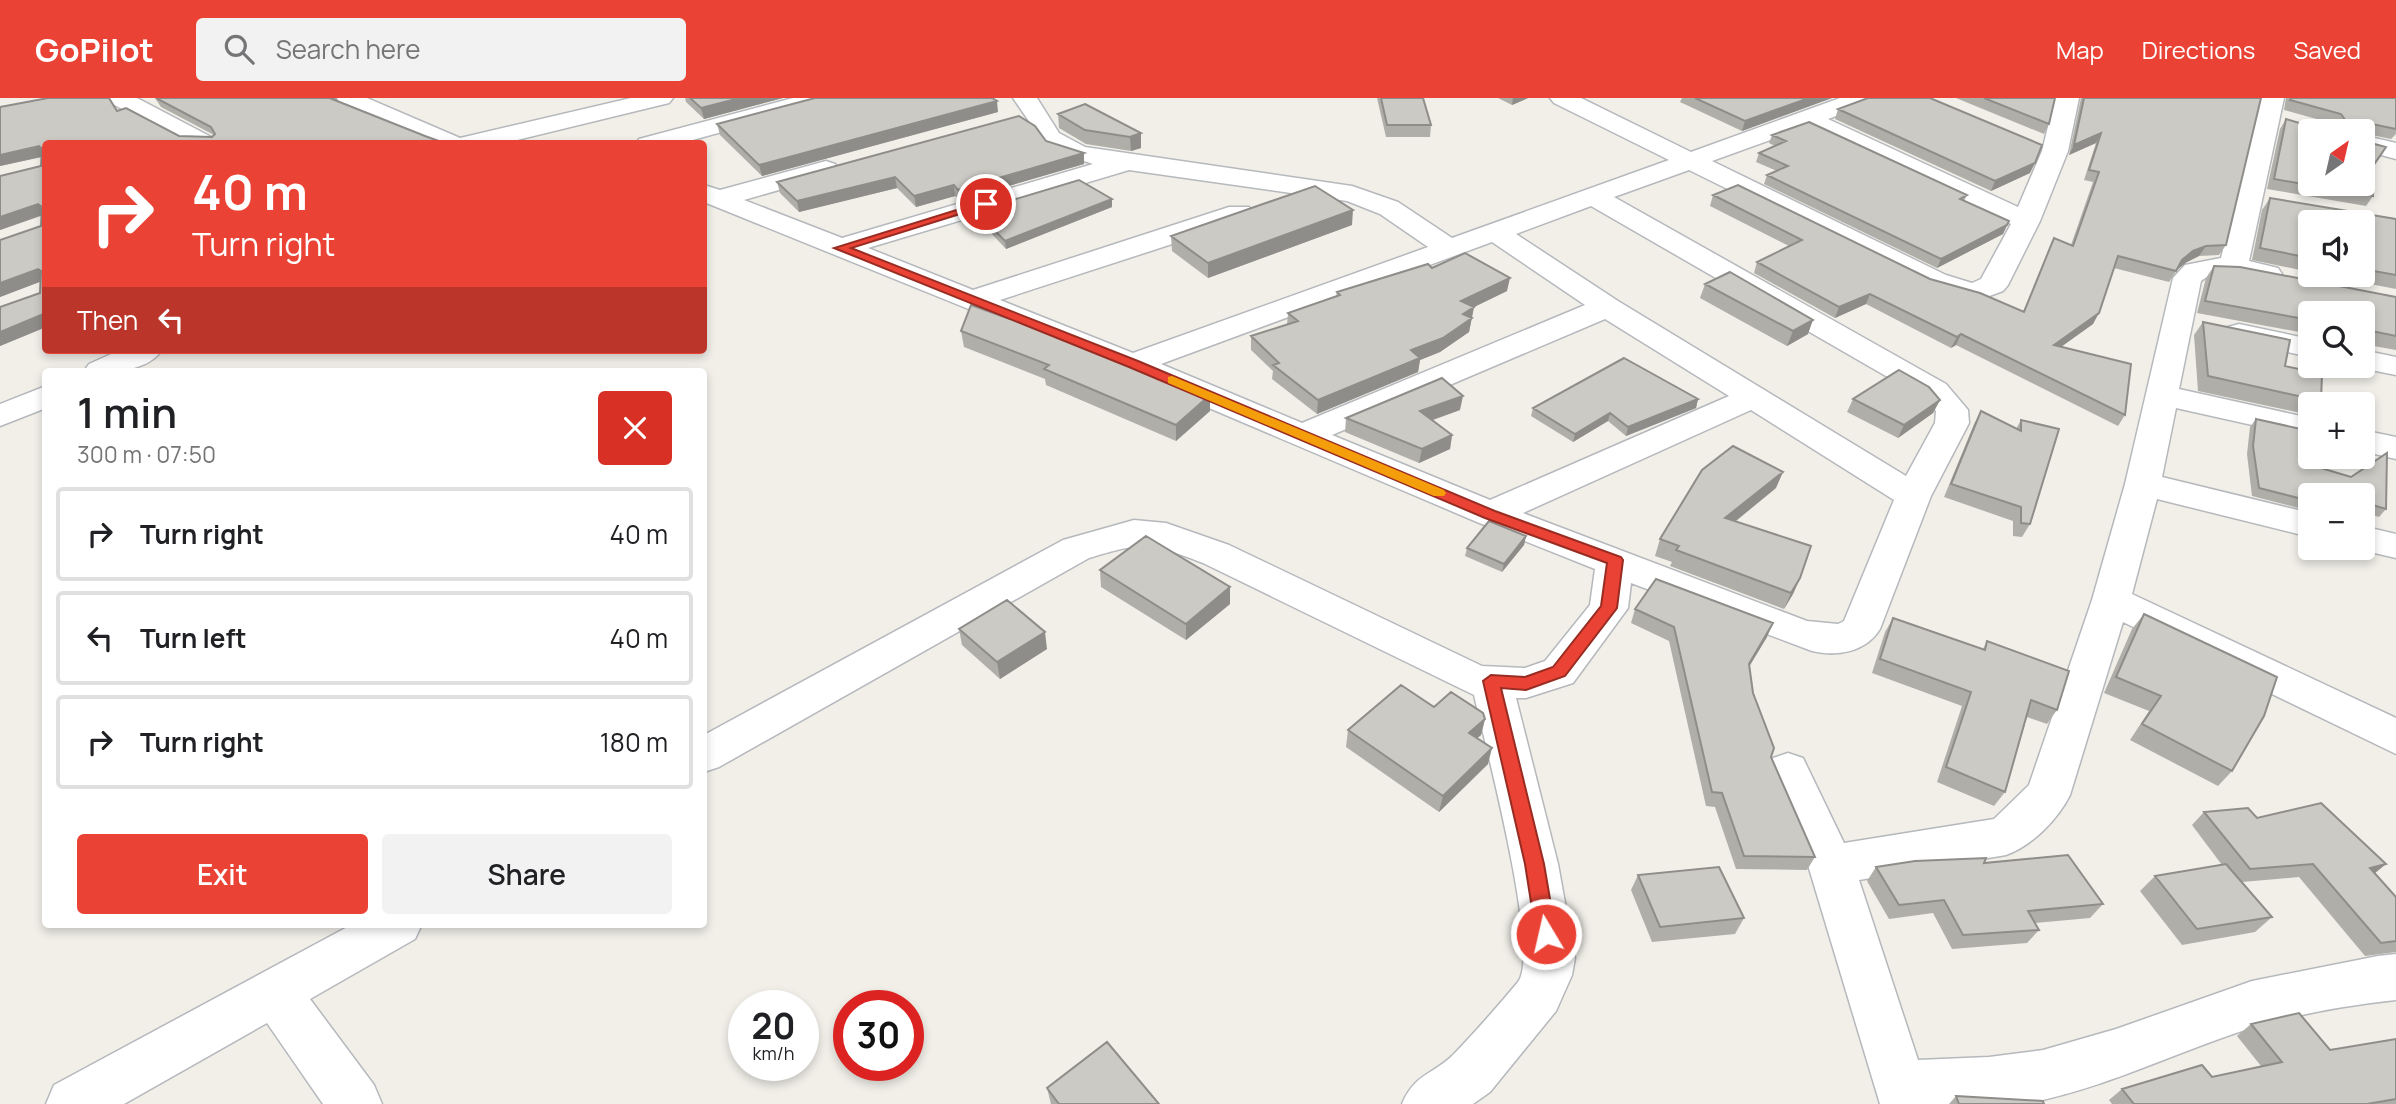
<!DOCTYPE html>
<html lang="en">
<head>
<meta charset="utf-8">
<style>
  :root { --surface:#fff; --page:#f2f2f2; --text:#202124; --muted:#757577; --line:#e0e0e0; --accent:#ea4335 }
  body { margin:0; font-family:Manrope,sans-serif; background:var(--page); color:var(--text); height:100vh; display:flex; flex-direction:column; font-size:26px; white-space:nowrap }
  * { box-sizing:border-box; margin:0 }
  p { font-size:23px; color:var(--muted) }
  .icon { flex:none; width:38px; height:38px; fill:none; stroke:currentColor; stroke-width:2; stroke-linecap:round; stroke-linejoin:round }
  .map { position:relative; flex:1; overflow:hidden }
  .side { position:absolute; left:42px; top:270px; width:665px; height:560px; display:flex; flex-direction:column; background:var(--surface); border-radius:7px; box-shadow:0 4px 10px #0003 }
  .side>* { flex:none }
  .hud { position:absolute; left:42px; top:42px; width:665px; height:214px; border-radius:7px; box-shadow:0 4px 10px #0003; background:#ea4335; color:#fff; overflow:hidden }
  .needle { width:46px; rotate:34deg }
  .controls { position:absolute; left:2298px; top:21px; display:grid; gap:14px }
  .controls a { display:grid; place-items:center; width:77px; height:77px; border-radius:7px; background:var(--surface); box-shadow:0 4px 10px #0003; font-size:35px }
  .speed { position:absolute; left:728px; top:892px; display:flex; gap:14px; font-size:35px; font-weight:700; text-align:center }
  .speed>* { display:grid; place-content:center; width:91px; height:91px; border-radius:50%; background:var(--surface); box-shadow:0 4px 10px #0003; line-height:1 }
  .speed small { font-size:18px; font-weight:400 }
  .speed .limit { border:10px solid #d22; background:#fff; color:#111 }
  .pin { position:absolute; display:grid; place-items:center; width:60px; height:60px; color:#fff; margin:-30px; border:4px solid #fff; border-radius:50%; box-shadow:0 2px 7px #0007 }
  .me { position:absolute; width:77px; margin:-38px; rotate:351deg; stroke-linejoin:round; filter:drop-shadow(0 0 5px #0008) }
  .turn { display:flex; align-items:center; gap:24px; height:147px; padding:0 35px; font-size:32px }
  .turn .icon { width:91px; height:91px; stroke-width:2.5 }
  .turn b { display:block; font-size:49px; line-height:60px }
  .then { display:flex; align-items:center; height:66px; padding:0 35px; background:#0003; gap:14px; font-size:26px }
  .round { display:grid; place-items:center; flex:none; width:74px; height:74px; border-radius:7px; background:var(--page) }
  .headline { display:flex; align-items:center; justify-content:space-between; height:119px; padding:0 35px }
  h1 { font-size:42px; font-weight:600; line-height:52px }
  .action { display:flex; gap:14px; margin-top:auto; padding:14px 35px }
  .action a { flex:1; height:80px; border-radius:7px; background:var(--accent); color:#fff; font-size:28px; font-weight:600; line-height:80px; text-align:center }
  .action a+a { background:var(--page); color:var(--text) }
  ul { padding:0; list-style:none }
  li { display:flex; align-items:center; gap:21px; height:94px; margin:0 14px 10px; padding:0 21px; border:4px solid var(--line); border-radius:7px }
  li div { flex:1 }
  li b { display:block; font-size:26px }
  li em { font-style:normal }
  header { display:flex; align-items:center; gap:42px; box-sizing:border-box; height:98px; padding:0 35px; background:var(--accent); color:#fff }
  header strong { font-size:33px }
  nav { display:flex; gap:38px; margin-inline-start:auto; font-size:24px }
  .search { width:490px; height:63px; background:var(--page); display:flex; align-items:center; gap:18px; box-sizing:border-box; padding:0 24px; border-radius:7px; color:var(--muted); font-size:26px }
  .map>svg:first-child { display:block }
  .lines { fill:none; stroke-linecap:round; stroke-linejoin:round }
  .minor-casing { stroke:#b5b8bc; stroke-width:3 }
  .minor { fill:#fff; fill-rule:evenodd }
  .wall { fill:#afaea9 }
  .shaded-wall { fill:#8f8d8a }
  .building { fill:#cccac5; stroke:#8f8d8a; stroke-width:2; fill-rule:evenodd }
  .route { fill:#ea4335; stroke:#982c22; stroke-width:2 }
  .slow { fill:#f59e0b }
</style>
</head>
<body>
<header>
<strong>GoPilot</strong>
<div class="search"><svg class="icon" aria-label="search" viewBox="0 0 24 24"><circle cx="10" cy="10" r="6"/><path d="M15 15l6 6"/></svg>Search here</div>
<nav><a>Map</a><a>Directions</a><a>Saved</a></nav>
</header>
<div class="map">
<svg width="2396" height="1006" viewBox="0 0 2396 1006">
  <rect width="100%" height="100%" fill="#f1efe8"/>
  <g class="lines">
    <g class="minor-casing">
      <path id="minor" d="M107,0h30l78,41 3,5h-32l-75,-41z
        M335,0h32l93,40 171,-40h42l-4,5 -168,41h-71l-91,-41z
        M793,0h39l-4,5 -150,41h-42l3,-5z
        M1013,0h24l22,35 26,14 267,39 46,16 54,36 217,-78 -115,-57 -4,-5h31l110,54 149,-54h34l-4,5 -42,16 190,88 24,-56 13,-53h24l-11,53 -28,70 -32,64 -5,6 -30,11 -47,-15 -237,-117 -75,27 332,187 22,26 1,13 -38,73 -51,133c-14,23 -43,28 -68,22l-181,-68 -3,25 -55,75 -47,15h-10l42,166 17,94 -3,17 -16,36 -66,81 -17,12h-71c13,-31 31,-29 52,-50 22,-23 44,-48 64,-72 23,-29 -34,-242 -44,-287l-271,-132c-54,-21 -58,-22 -114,-5l-370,209 -15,5v-37l359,-195 71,-20 32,3 63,22 253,121 43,2 20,-7 45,-56 5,-36 -118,-47 -355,-151 -418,-169v-17l16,5 106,-29 9,3 4,5 -4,5 -91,26 98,38 251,-74 -45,-15zM1806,29l205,97 -30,55 -9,4 -26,-8 -234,-114zM1129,72l218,31 33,13 48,33 -295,106 -133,-53 249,-81 4,-6 -4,-6h-20l-256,83 -105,-42zM1591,108l333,192 12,13 -1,12 -29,53 -288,-175 -102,-67zM1492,144l93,63 -283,118 -141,-59zM1605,221l124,77 -239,104 -158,-65zM1751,312l143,90 -50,121 -6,3 -31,-3 -284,-108z
        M2260,0h24l-35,163 29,7 4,6 -4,6c-24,6 -56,-17 -77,1l-22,108 131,29v20l-134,-30 -14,69 148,36v24l-153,-38 -25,95 264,124v36l-273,-132 -53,173c-12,24 -38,51 -64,60l-147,25 59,180 71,-3 54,-7 73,-21 136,-48 126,-25 18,-2v46c-55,6 -111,16 -163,34 -70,24 -137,57 -210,70h-143l-72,-239 -42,-95 7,-12 15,-5 15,5 41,85 150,-24 35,-34 63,-185 33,-116 48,-206 12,-13 36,-7z
        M2362,37l34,8v16l-34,-9z
        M2239,226l71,15v18l-82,-18 -4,-6 4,-6z
        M120,252h42c-17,24 -52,21 -78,21l5,-7z
        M2362,252l34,7v18l-45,-9h11z
        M46,288v22l-46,18v-22z
        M2362,332l34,7v22l-34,-8z
        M2362,428l34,8v24l-43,-10h9z
        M353,826h69l-7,15 -105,60 64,86 8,19h-59l-56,-81 -143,81h-78l8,-19z"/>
    </g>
    <use href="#minor" class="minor"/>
  </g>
  <path class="wall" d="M48,0h61l8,13 9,-3 53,28 33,1 2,-2 -53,-28 -6,-9h182l2,4 86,34 22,8h-401v183l-46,19v-39l40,-14 1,-12 -41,16v-57l41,-14v-10l-41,14v-54l41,-10 1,-9 -42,9v-59z
    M685,0h98l-79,21 -18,-17z
    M1377,0h46l8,27 -1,12h-44z
    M1498,0h30l-16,7z
    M1682,0h150l-90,33 -62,-29z
    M1956,0h99l-6,26 -5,10z
    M2081,0h180l-35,147 -7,10 -20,1 -12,6 -10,8 -8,12 -55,-14 -21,56 -32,23 64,68 -7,11 -162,-81 -5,3 -85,-44 -31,14 -81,-45 3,-11 32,-16 -79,-40 3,-11 217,84 93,33 31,-74 17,7 22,-63 -9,-2 12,-37 -27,12z
    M2286,0h110v36l-5,5 -24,-5v8l4,27 2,27 -7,10 -99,-17 13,-60 6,-10 30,9 15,-5 -47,-13z
    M1838,11l192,64 -39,18 -156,-72z
    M998,14l-236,64 -42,-41 -3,-11z
    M1058,16l83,19v15l-10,3 -45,-7 -27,-16z
    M1772,37l195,60 -3,6 45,20 -6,13 -66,34 -173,-84 3,-9 10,-4 -21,-9 3,-9 16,-7 -6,-3z
    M1046,43l38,12v11l-124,36 -5,-4 -39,11 -19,-19 -98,24 -19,-19 -3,-11z
    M2270,100l126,21v70l-72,-14h38v-53h-52v50l-58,-12 10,-50z
    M1112,109l-106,42 -29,-31 -1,-7z
    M1352,127l-144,53 -36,-27 -1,-15z
    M2214,168l182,31v53l-34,-6v-31h-52v21l-113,-21 9,-35z
    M1432,170l75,23 -33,16 -5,25 -29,20 -20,8 -2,12 -101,42 -45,-35 1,-8 -22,-21v-14l36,-11 1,-12 48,-17 1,-4z
    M1705,186l103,50 -21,12 -87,-48z
    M2203,224l82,44 36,35 -2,3h-9v11l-112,-24 -4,-56z
    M961,233l249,64v16l-34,30 -130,-56 -1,-6 -81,-32z
    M1698,301l-2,9 -70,28 -18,-15 -35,21 -42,-26 2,-8z
    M1853,301l87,1 -7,13 -35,25 -51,-26z
    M1460,312l-27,10 19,15 -2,14 -31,14 -74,-31 1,-14z
    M1981,313l35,18 5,-9 9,104 -8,13 -9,-1v-15l-69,-24 30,-73z
    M2256,321l58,47 72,43 -7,8 -13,-4 1,11 -5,5v-34h-52v16l-58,-15 -5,-42 3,-27z
    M1776,390l-41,34 65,56 -7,16 -9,15 -114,-43 2,-4 -17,-6 5,-17z
    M1526,438l-2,9 -22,27 -37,-16 2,-8z
    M1100,472l130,17v17l-44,36 -85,-53z
    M1635,511l132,28 -18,30 4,26 18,64 44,100 -8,13 -71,-1 -21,-62 -9,-1 -37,-165 -38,-18z
    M2144,516l88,157 -14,15 -88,-46 19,-29 -45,-18 28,-64z
    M1893,520l90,31 4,-8 70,69 -10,14 -20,-7 -22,75 -11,14 -57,-24 25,-76 -90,-33 13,-41z
    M959,531l88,20 -47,30 -38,-34z
    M1434,609l51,12 -4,16 -4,3 11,26 -49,48 -93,-65 2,-17z
    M2204,714l53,6 129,46 -11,9 21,24v55l-31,4 -66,-79 -57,5 30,35 -17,15 -73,13 -42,-54 15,-15 67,-11 -30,-40z
    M1876,769l227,37 -13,14 -55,5 4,7 -12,13 -75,6 -19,-36 -44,6 -22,-38z
    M1638,777l106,43 -9,16 -83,8 -21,-52z
    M2251,926l79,26 66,-11v65h-284l-3,-4 13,-11 90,-12 49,-11 -24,-30z
    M1047,990l112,16h-108z
    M1956,998l88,8h-95z"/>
  <path class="shaded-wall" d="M740,0h43l-79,21 -3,-11z
    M1513,0h15l-16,7z
    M1809,0h23l-90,33 3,-10z
    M997,3l1,11 -236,64 -3,-11z
    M1141,35v15l-10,3 -1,-14z
    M2101,35l-5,10 -27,12 5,-10z
    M39,48l6,10 -45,10v-11z
    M1084,55v11l-124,36 -2,-10z
    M2035,65l-5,10 -39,18 4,-10z
    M895,79l2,11 -98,24 -2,-11z
    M954,87l1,11 -39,11 -2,-11z
    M1112,101v8l-106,42 -1,-8z
    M38,106l7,10 -45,16v-13z
    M1353,112l-1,15 -144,53v-15z
    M2007,127l-4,9 -66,34 4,-9z
    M2206,148l-7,10 -12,6 -12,9 7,-11 11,-9z
    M38,171l7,11 -45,17v-14z
    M1510,180l-3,13 -33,16 -5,25 -29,20 -20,8 -2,12 -101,42 1,-14 93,-50 50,-49z
    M1870,196l-4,10 -31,14 4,-11z
    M46,215v14l-46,19v-14z
    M2099,215l-6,11 -45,32 6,-11z
    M1813,222l-5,14 -21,12 6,-15z
    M1961,236l-5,11 -5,3 6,-11z
    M1210,297v16l-34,30v-16z
    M1463,298l-3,14 -42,15 2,-14z
    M1698,301l-2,9 -70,28 2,-9z
    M1940,302l-7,13 -35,25 6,-13z
    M1610,315l-2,8 -35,21 2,-8z
    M1452,337l-2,14 -31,14 3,-14z
    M1783,374l-7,16 -58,47 7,-17z
    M1526,438l-2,9 -22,27 2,-8z
    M1800,480l-7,16 -9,15 7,-16z
    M1230,489v17l-44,36v-16z
    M1773,525l-6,14 -25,41 7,-14z
    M1045,534l2,17 -47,30 -3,-17z
    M1485,621l-4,16 -16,14 4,-16z
    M1492,650l-4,16 -49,48 4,-16z
    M2386,766l-16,13v-9z"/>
  <path class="building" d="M48,0h61l8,13 9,-3 53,28 33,1 3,-3 -4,-7 -55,-29h179l-3,1 93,37 22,8h-401v169l-46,19v-25l40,-14 1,-22 -3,-2 -38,14v-43l41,-14 1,-19 -4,-3 -38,13v-41l41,-10 1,-17 -3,-3 -39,9v-48z
    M690,0h50l-39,10z
    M815,0h177l5,3 -238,64 -42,-41z
    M1381,0h42l8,27h-44z
    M1695,0h114l-64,23z
    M1868,0h62l112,47 -7,18 -40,18 -157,-72z
    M1984,0h71l-6,26z
    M2084,0h177l-35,147 -20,1 -13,5 -11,9 -6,11 -58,-15 -19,57 -45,32 77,19 -6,51 -164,-81 -4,3 -87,-43 -31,13 -82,-45 45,-22 -89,-45 25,-10 192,94 50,14 44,19 30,-74 19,8 26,-74 -10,-2 12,-37 -27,12z
    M2291,0h105v31l-29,-6v19l19,5 -15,22 2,27 -99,-17 12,-60 30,9 3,-4 27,-3 -5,-7 -51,-14zM2310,33h52v53h-52z
    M1085,6l56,29 -11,4 -45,-7 -27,-16z
    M1019,18l16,10 11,15 38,12 -126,37 -4,-5 -40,11 -19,-19 -98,24 -20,-19z
    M1809,24l158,73 -7,4 49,22 -2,4 -66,34 -174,-84 21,-9 -29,-13 27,-12 -14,-6z
    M1079,82l33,19 -107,42 -29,-30z
    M1315,88l38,24 -145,53 -37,-27z
    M2270,100l126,21v56l-34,-6v-47h-52v36l-50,-10z
    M1465,155l45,25 -49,23 13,6 -11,7 9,4 -29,20 -32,12 9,8 -102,42 -45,-35 6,-2 -28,-27 47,-15 -10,-8 52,-18 -3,-3 91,-28 4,4z
    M2214,168l26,1 156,30v39l-34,-7v-16h-52v7l-105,-19z
    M1730,174l83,48 -20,11 -88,-47z
    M971,207l39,14 5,-4 195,80 -34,30 -132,-56 5,-4 -88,-34z
    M2203,224l87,18 -5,26 37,8 -1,27 -113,-25z
    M1624,260l74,41 -70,28 -18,-14 -35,21 -42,-26z
    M1899,272l30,17 11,13 -36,25 -51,-26z
    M1442,280l21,18 -43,15 32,24 -30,14 -76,-31z
    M1981,313l40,20v-11l38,9 -29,95 -9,-1v-16l-70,-23z
    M2256,321l54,12v26h4v9l37,11 36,-24 -1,56 -20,-6 1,21 -5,-1v-28h-52v6l-51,-13 -6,-42z
    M1733,348l50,26 -58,46 86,28 -11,32 -9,15 -115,-43 3,-4 -19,-7 42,-69z
    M1489,423l37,15 -22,28 -37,-16z
    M1146,438l84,51 -44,37 -86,-54z
    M1656,481l117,44 -24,41 4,29 21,55 -3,9 44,100 -71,-1 -22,-63 -10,-1 -38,-165 -39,-18z
    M1007,502l38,32 -48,30 -38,-33z
    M2144,516l133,63 -13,39 -32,55 -90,-47 19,-28 -45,-19z
    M1893,520l92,32 2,-9 82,30 -12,39 -26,-10 -26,92 -59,-25 25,-75 -91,-33z
    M1401,587l33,22 17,-15 32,21 2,6 -16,14 23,15 -49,48 -95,-66z
    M2321,705l65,61 -16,4 26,29v44l-15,2 -68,-79 -63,5 -46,-57 44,-4 9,10z
    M2068,757l35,49 -75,7 11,19 -76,5 -19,-35 -45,5 -23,-38 39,-6 71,-3 -2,5z
    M2226,766l46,53 -75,12 -42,-53z
    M1719,769l25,51 -84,9 -22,-52z
    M2299,915l31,37 66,-11v60l-29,5h-233l-12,-15 80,-24 10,12 70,-15 -31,-38z
    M1107,944l52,62h-100l-12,-16z
    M1956,998l87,5 1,3h-85z"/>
  <path class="route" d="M982,104l10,2 -141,44 287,113 357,150 126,46 2,3 -6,48 -52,68 -39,14 -25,-2 43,176 12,70 -3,7 -7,2 -7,-2 -3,-7 -11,-70 -42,-183 8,-6 34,2 28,-10 48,-61 6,-43 -122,-45 -356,-151 -295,-119z"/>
  <path class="slow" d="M1172,278l272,114 2,3 -2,3h-10l-266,-113v-6z"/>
</svg>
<div class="controls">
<a><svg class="needle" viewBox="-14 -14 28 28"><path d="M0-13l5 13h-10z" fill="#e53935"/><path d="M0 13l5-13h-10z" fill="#757577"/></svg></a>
<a><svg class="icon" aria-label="sound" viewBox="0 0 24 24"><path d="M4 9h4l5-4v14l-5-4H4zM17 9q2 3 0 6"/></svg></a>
<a><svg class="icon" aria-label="search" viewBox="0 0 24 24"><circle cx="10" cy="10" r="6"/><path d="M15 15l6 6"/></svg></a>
<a>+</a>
<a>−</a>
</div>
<div class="speed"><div>20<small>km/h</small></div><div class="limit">30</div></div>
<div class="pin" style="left:986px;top:106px;background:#d93025"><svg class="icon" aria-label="arrive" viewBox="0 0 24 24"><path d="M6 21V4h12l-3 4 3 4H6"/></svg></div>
<svg class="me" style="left:1546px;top:836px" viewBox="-20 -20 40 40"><circle r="17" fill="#ea4335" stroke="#fff" stroke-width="3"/><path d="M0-11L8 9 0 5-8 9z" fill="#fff"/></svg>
<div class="hud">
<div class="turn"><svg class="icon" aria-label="right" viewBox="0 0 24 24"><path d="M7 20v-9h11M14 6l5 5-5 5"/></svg><div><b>40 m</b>Turn right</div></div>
<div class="then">Then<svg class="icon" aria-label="left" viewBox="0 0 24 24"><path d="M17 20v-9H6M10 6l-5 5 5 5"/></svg></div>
</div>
<section class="side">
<div class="headline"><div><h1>1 min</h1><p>300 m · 07:50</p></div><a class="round" style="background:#d93025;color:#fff"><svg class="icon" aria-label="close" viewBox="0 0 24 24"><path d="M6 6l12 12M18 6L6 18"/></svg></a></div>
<ul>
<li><svg class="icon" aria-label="right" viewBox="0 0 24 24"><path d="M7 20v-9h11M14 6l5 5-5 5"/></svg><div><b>Turn right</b></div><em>40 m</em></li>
<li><svg class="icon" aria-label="left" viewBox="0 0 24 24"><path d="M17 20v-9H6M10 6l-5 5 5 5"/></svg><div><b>Turn left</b></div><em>40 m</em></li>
<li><svg class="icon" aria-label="right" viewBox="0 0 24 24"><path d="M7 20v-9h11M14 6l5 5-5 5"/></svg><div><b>Turn right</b></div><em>180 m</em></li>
</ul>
<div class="action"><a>Exit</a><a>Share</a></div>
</section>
</div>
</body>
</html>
